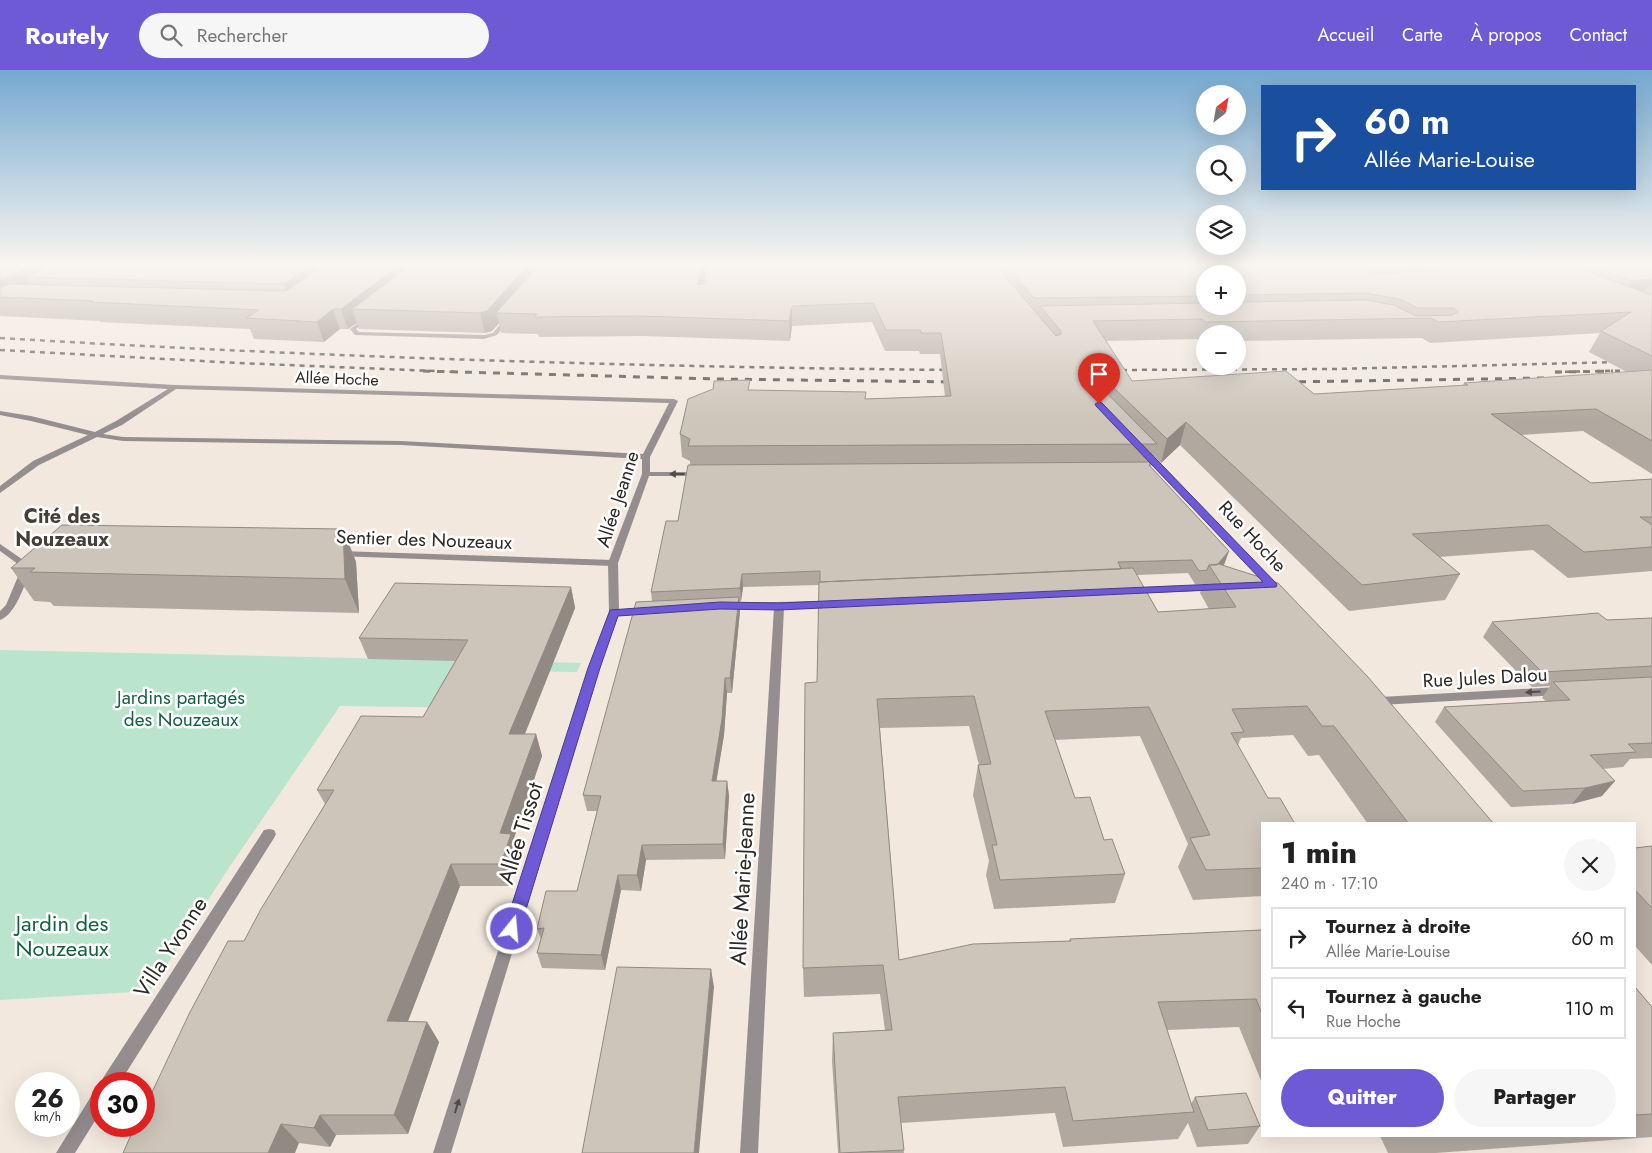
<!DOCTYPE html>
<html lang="fr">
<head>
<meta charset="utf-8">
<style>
  :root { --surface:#fff; --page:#f6f6f6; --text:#222; --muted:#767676; --line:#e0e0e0; --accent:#6e5ad4 }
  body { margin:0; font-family:Jost,sans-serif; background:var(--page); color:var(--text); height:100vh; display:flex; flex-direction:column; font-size:19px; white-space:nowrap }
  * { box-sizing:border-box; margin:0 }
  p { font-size:16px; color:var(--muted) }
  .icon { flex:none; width:28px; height:28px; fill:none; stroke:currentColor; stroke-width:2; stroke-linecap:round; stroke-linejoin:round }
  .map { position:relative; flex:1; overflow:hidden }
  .drawer { position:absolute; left:1261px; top:752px; width:375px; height:315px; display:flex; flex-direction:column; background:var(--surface); border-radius:0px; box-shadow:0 5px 20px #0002 }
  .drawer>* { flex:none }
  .top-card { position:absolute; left:1261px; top:15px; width:375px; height:105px; border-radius:0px; box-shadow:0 5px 20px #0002; background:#1a4fa0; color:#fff; overflow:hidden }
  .needle { width:32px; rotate:31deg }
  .controls { position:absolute; left:1196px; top:15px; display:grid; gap:10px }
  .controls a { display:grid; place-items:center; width:50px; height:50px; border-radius:50%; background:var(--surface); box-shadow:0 5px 20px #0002; font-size:25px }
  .speed { position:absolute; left:15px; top:1002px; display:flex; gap:10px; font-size:25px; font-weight:700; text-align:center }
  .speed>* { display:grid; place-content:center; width:65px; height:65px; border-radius:50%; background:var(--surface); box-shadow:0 5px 20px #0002; line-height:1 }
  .speed small { font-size:12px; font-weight:400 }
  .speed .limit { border:8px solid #d22; background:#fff; color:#111 }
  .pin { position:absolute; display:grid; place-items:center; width:42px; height:42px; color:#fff; margin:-51px -21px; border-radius:50% 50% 50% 0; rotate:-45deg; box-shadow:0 0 5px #0007 }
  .pin .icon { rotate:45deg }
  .me { position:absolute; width:55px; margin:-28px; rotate:17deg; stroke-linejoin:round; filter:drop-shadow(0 0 4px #0008) }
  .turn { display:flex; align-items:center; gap:18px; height:105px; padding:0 20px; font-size:22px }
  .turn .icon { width:65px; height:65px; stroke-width:2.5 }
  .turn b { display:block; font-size:35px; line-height:42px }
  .round { display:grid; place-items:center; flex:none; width:52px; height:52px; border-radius:26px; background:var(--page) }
  .overview { display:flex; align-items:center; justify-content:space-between; height:85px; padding:0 20px }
  h1 { font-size:30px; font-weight:800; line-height:38px }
  .button { display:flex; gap:10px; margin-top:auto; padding:10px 20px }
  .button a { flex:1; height:58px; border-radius:30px; background:var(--accent); color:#fff; font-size:20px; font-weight:800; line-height:58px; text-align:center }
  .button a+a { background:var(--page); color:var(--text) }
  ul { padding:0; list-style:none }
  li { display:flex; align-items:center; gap:15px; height:62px; margin:0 10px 8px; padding:0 10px; border:2px solid var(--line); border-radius:0px }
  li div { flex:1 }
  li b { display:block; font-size:19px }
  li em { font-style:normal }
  header { display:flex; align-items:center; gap:30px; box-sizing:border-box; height:70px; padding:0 25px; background:var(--accent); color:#fff }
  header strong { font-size:24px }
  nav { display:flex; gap:28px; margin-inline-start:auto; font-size:18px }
  .search { width:350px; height:45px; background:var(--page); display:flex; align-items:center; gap:12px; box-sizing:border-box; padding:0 18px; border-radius:28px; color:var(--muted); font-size:19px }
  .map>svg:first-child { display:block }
  .green { fill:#bbe4cd }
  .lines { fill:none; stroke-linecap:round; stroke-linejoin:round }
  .lane { fill:#958e8f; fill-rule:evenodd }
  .street { fill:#958e8f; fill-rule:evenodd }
  .rail-far1 { stroke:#504c47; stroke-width:2.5; stroke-dasharray:5 5; stroke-linecap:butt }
  .rail { stroke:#504c47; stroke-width:3; stroke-dasharray:7 7; stroke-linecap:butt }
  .wall { fill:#b1a9a0; fill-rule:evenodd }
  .shaded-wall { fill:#908a82 }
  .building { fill:#cec5ba; stroke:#908a82 }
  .oneway { fill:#514c4a }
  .route { fill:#6e5ad4; stroke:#483a8a }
  .labels { text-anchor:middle; stroke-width:5; stroke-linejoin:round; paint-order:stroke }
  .far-street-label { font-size:16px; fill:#2c2925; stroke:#fff }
  .street-label { font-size:19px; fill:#2c2925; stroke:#fff }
  .park-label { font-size:19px; fill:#136142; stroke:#fff }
  .neighbourhood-label { font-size:20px; font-weight:bold; fill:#473f37; stroke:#fff }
  .near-street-label { font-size:22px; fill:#2c2925; stroke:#fff }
  .near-park-label { font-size:22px; fill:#136142; stroke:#fff }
</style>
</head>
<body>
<header>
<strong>Routely</strong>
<div class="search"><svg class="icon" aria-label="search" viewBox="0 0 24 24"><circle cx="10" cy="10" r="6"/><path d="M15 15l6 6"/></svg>Rechercher</div>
<nav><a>Accueil</a><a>Carte</a><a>À propos</a><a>Contact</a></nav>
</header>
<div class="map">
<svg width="1652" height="1083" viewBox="0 0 1652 1083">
  <rect width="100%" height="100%" fill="#f2e8de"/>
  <path class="green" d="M0,580l581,13 -4,9 -74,-1 -17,37 -146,-2 -112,163 -78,122 -150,9z"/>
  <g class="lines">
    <path class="lane" d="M368,246l3,2 -15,11 3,3 125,3 9,-2 13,-16 5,1 -14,17 -13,4 -129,-4 -5,-6z
      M339,481l274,9 5,3 -5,3 -277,-10 -2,-2z"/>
    <path class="street" d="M0,305l175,10 499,14 4,2 -28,56v15h50l4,2 -4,2h-51l-31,87 1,47 27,-2 5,3 -5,3 -28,2 -19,52 -148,485h-18l156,-485 20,-55 -1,-50 34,-89v-15l-241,-14 -278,-4 -26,-4 -58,28 -39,28v-7l33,-25 55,-26 -57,-14 -31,-6v-4l31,5 64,16 21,-11 52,-32 -168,-10zM176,319l493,14 -26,51 -242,-13 -278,-4 -20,-3 19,-9z
      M1140,378h6l132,138 2,2 -2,2h-6l-132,-138z
      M0,474l32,22c-6,15 -16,49 -32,54v-9l6,-6 16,-38 -22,-16z
      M1213,515l5,3 -2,2 -83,4 -5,-3 5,-3z
      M831,531l3,1 2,2 -2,2 -50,2 -26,545h-18l34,-545 -46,1 -5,-3 5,-3z
      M1559,617l4,1 2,3 -2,3 -4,1 -179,10 -4,-1 -2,-3 2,-3 4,-1z
      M269,759l5,1 2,4 -2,4 -155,246h-18v1v-1l2,-6 161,-248z
      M101,1018v23l-26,42h-19l39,-63z"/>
    <path class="rail-far1" d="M0,268c318,19 636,29 954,32
      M0,280l239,13 219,9
      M1112,300l222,-1 288,-7
      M1555,302l97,-2"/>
    <path class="rail" d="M423,301l295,8 239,3
      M1555,302l58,-1
      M1285,312l260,-4"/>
  </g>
  <path class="wall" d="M0,197l704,17 1,-1 6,-16h941v207l-69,-43 -62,4 70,48 61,-4v92l-84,7 -35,-28 -94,7 21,17 -15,26 -96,11 -169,-166 -19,18 -7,-7 -3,11 78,84 -6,15 271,258h-126l-49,-69 -11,1 -15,-21 -52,3 -3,7 24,79v72l-69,4 -15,-33 10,-23 -48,-108 -85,4 20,58 29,42 21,34 -10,29 -121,6 -8,-34 3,-14 -16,-66 5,-30h1l-10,-39 -89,2 19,232 170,-19 1,-2 192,-9v153l-23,-56 -72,3 24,74 4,-7 65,29 -12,18 -51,3 -9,-24 -10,16 -115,8 -8,-34 -154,10 3,30h-66l-6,-92 1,-28 52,-3 -5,-36 -76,3 -1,-29 14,-286 2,-97 -76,2 -2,14 -2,1 1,9 -8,82h-5l-3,42 -8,46h11l2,15 -4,63 -79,1 -5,31 -20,-1 -16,80 -63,-2 -5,-15 4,-14 -4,-10 40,-38 20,-80h-10l-4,-16 69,-194 -1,-9 27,-71 12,-56v-4l-8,-4 -2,-23 70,-44 115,9 80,-3 -5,-42h-20l-1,-3h-34l-13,-29 -80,4 -2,15 -148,-5 -103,1 -1,-3 -37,-1 -2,-10 -7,8 -7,2 -126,-4 -2,-6 -9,6h-8l-16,13 -70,-3 -4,-10 -150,-7v-1l-100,-5zM1205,204h33v32h-33zM1600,263l-11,19 38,20 -163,11 -1,2 -149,9 -182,-13 -26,-40 91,-2 2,3h6v-8h33v7l184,-3 8,5zM1188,503l7,11h8l-3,9 9,16 -51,3 -21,-37z
    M343,459l13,33 3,51 -305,-7 -4,-4 -16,-1 -23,-33z
    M571,517l4,21 -50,126h11l6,22 -29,85 5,15 -9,30h-49l-52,135 19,1 12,20 -31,92 -72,1 -6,12 -31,-4 -176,10 121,-212 81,-137 -8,-14 106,-73 32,-56 -87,-2 -9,-21z
    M1652,548v140l-22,1 -7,8 -20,2 -1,27 -30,8 -61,3 -76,-85 9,-15 102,-6 -4,-3 8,-12 -18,1 -49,-50 9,-15 115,-2z
    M1652,776v119l-17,-19v-98z
    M1635,917l17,20v130l-216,16h-48l-8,-17h255z"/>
  <path class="shaded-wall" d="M30,197h51l-55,10 6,12 -32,8v-17z
    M309,197h33l-51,36 -7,-19z
    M397,197h28l-73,42 5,14 -9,6 -7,-20z
    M526,197h19l-49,46 3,10 -7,8 -7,2 -5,-20z
    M702,197h6l-9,38 -2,-20z
    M1652,209v9l-4,-2 -7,12 -19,2 10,-19z
    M792,236v20l-2,15 -1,-20z
    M333,239l7,20 -16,13 -7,-20z
    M1092,297l-4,21 -3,-17z
    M1186,352l-6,23 -19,18 6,-24z
    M343,459l13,33 3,51 -14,-34z
    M1229,481l-5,14 -9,10 -3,-5z
    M742,504l1,13 -2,14 -1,-13z
    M571,517l4,21 -59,148 -7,-22z
    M739,527l1,14 -8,82 -2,-15z
    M725,608l2,15 -3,42 -10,61 -2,-15z
    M536,664l6,22 -29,85 5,15 -9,30 -8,-22 -1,-31z
    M727,711l2,15 -4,63 -2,-15z
    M1615,711l-13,15 -30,8 13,-16z
    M642,775l4,15 -5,31 -4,-16z
    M451,794l9,22 -60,156 -13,-21z
    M618,805l3,15 -16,80 -4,-15z
    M711,899l3,18 -15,166h-5z
    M427,952l12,20 -31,92 -14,-19z
    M320,1045l16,20 -6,12 -16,-19z
    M281,1054l18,19 -4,10h-27z"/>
  <path class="building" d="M0,197h30l-30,13z
    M49,197h260l-25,17 -258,-7z
    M322,197h75l-56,42h-8l-16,13 -71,-4 13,-8 -169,-8 3,-1 -93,-4v-10l11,-3 275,7z
    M408,197h118l-39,44 -7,2 -128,-4z
    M537,197h165l-5,18 8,-2 6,-16h286l59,69 5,-2v-3l-21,-25 165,-3v3h33v-4l128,-2 28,5 22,11 37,-1 5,-3 -4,-4h-36l-19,-9 -33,-6 -128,2v-21h-33v22l-171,2 -27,-31h363l-4,3 5,4 128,-7h76l77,28v61l-51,-25 30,-19 -193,10 -7,-4 -226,4 -3,-3 -109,2 39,60 154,-10 28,23 154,-9 -4,-2 188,-13v71l-56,-32 -105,5 100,69 61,-4v38h-12l12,8v22l-68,5 -36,-27 -136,9 48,40 -98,11 -176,-163 -19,17 -75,-72 -7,4 72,73 -469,2 2,-7 -10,-5 8,-35 25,-10 1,-8 36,-1 -2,10 118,2 -1,7 86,-3 -10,-63h-20l-1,-3h-34l-13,-27 -81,3 -3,15 -149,-5 -106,1 3,-3 -41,-1z
    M1594,197h58v12l-20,2z
    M1151,392l-2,3 80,86 -12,14h-8l-2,5 -8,1 -7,-11 -74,2 3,7 -301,13v-11l-78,3 -2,14 -89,4 15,-71h12l10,-56z
    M62,455l281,4 2,50 -315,-7 5,-4h-24z
    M1219,494l59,19 90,94 126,147h-85l-75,-98h-12l-15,-20 -75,3 12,23 -13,1 37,65h12l15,26h-33v44l-56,2 -16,-32 20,-3 -61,-128 -104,4 30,87 15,-1 14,43 8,-1 13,35 -125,6 -8,-35h5l-19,-80 13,-1 -17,-68 -97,3 22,261 74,-16 98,-3 -1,-2 192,-9v84l-6,-15 -98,3 36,110 -121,9 -8,-34 -167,10 6,53 -64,3 -7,-120 59,-3 -9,-65 -80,3 2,-285 12,-1 2,-100 314,-14 25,44 78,-5 -27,-42z
    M395,513l176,4 -62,147h27l-36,99 11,1 -10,30h-50l-64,157 40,1 -33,93h-74l-6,13 -33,-4 -13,29h-145l12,-27h9v-17l46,-97 38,-71h16l17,-32 73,-119h-17l44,-74 62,1 45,-77 -109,-2z
    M739,527l-9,81h-5l-3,41 -10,62h15l-4,63 -81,1 -5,30h-19l-17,80 -64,-2 7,-25 -7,1 9,-38h31l24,-95 -18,-1 53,-193z
    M1598,543l9,7 45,-2v48l-110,6 -50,-50z
    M1652,607v66l-24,1 8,8 -46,3 25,26 -30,7 -62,3 -79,-84 126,-7 -17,-18z
    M1652,776v62l-17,-18v-42z
    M617,897l94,2 -17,184h-112z
    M1635,917l17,20v107l-17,1z
    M1246,1023l14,33 -52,4 -13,-33z"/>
  <defs><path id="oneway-solid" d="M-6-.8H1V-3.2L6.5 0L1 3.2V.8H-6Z" transform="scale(1.25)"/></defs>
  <g class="oneway">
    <use href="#oneway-solid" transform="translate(677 404) rotate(180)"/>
    <use href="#oneway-solid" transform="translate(1533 622) rotate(177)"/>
    <use href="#oneway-solid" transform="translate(457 1036) rotate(-73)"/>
  </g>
  <linearGradient id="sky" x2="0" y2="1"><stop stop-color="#75a9d0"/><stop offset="0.56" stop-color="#f9f5f0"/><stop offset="1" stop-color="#f9f5f0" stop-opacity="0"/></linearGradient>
  <rect width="1652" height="349" fill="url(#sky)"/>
  <path class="route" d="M1099,332l3,1 174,180 1,2 -1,2 -497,23 -59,-1 -102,7 -18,52 -80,261 -2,5 -6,3 -6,-3 -2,-5 84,-261 22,-58 110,-8 59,1 484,-21 -167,-176 -1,-2z"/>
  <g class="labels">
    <g class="far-street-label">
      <text transform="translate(337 308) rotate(2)" y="6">Allée Hoche</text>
    </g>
    <g class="street-label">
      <text transform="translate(617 429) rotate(-72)" y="7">Allée Jeanne</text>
      <text transform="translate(1253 466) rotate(47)" y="7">Rue Hoche</text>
      <text transform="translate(424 469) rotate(2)" y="7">Sentier des Nouzeaux</text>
      <text transform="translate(1485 607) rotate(-3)" y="7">Rue Jules Dalou</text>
    </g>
    <g class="park-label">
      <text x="181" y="634">Jardins partagés<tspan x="181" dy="22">des Nouzeaux</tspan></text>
    </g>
    <g class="neighbourhood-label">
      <text x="62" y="453">Cité des<tspan x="62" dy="23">Nouzeaux</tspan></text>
    </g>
    <g class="near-street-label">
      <text transform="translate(520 763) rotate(-73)" y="8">Allée Tissot</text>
      <text transform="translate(742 809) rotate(-87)" y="8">Allée Marie-Jeanne</text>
      <text transform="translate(170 877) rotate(-57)" y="8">Villa Yvonne</text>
    </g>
    <g class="near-park-label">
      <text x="62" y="861">Jardin des<tspan x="62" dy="25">Nouzeaux</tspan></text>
    </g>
  </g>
</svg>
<div class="controls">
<a><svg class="needle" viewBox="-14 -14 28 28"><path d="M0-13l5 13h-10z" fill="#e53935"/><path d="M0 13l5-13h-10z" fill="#767676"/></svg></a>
<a><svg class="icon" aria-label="search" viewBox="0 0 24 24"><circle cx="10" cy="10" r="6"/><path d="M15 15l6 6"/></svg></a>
<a><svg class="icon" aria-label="layers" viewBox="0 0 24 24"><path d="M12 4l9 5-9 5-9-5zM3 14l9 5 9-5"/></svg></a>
<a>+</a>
<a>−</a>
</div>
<div class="speed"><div>26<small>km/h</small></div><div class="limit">30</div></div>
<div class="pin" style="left:1099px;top:334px;background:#d93025"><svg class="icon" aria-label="arrive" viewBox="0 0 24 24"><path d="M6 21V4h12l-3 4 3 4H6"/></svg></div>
<svg class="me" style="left:512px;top:859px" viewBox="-20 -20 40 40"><circle r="17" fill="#6e5ad4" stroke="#fff" stroke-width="3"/><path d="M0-11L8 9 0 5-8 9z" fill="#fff"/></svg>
<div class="top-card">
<div class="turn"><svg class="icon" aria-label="right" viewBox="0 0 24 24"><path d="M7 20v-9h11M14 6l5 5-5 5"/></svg><div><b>60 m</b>Allée Marie-Louise</div></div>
</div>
<section class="drawer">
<div class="overview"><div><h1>1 min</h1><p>240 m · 17:10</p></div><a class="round"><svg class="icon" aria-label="close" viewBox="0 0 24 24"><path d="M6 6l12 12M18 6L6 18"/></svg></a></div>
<ul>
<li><svg class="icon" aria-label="right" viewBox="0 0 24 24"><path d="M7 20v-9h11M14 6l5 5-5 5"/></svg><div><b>Tournez à droite</b><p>Allée Marie-Louise</p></div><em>60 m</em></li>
<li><svg class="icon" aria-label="left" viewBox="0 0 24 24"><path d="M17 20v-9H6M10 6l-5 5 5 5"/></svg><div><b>Tournez à gauche</b><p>Rue Hoche</p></div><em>110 m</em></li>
</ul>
<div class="button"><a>Quitter</a><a>Partager</a></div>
</section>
</div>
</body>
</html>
